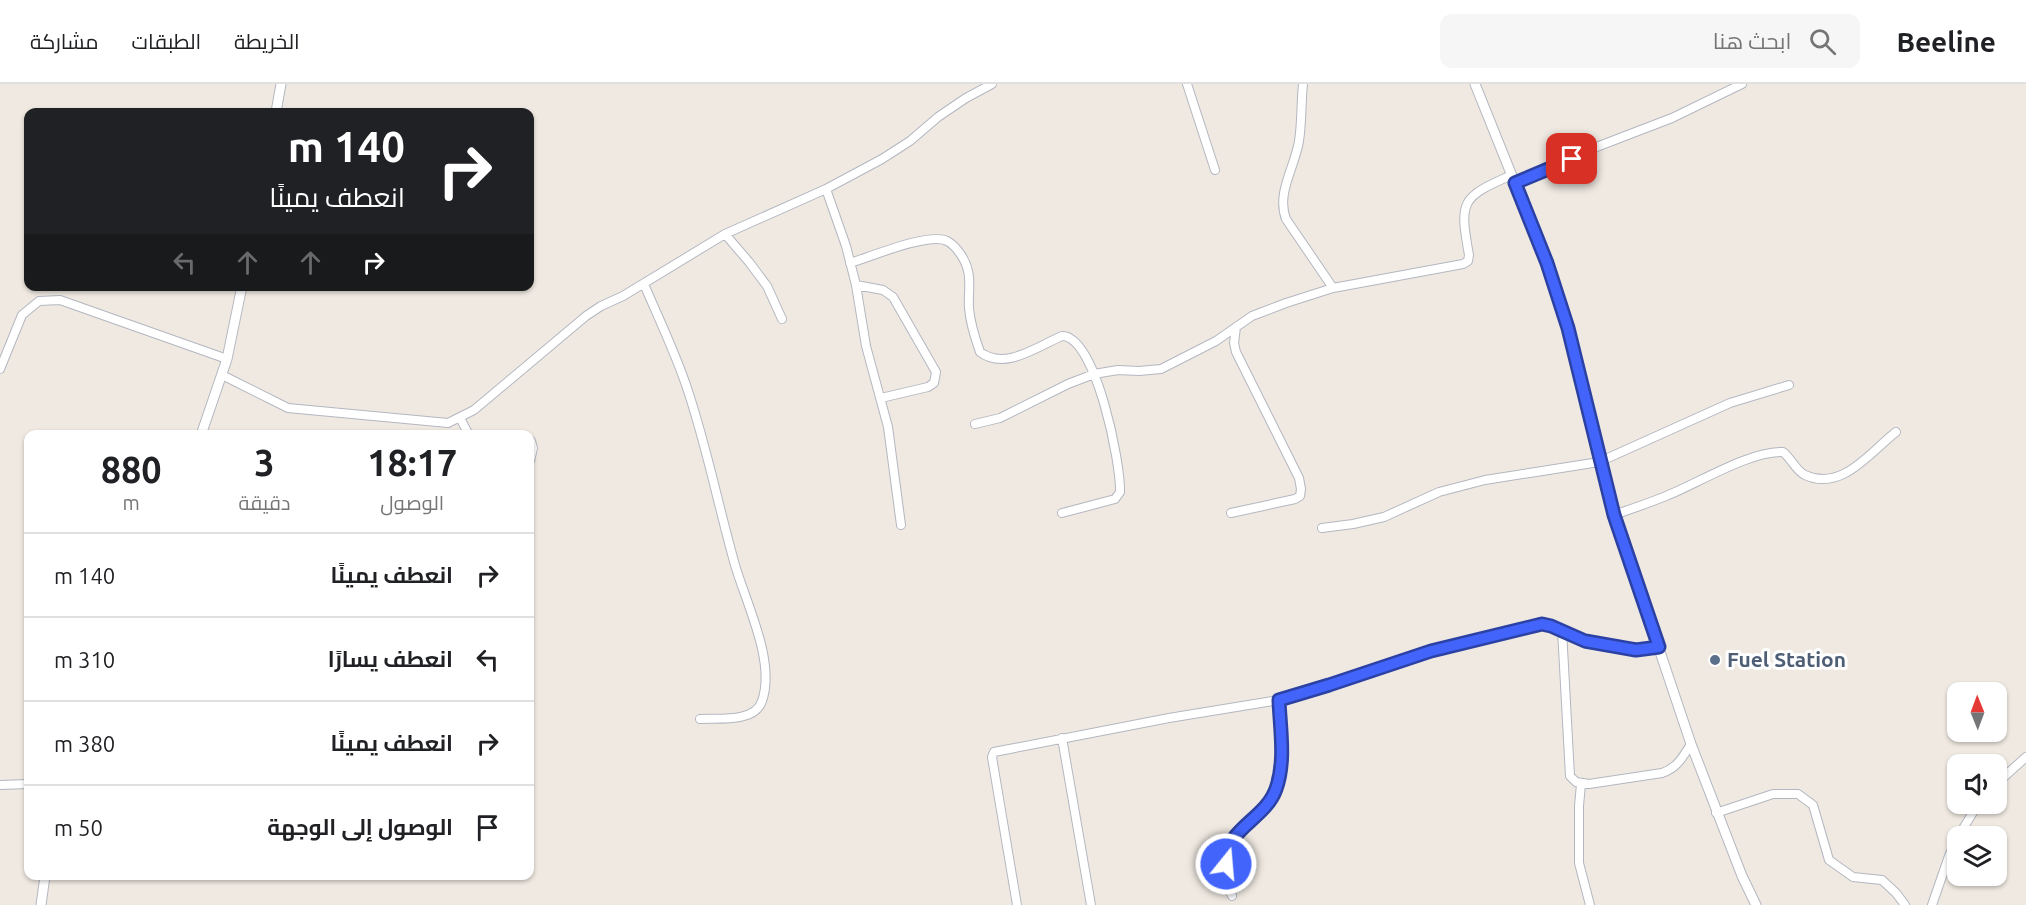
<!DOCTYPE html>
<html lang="ar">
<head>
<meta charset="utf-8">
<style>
  :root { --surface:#fff; --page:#f6f6f6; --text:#202124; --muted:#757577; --line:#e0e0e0 }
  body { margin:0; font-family:Ubuntu,Cairo,sans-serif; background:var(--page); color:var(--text); direction:rtl; height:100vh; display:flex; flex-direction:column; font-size:22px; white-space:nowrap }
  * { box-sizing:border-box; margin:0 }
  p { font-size:20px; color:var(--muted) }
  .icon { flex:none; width:33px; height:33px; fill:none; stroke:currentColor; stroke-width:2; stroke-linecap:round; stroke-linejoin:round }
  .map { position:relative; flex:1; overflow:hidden; direction:ltr }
  .panel { position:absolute; left:24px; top:346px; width:510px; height:450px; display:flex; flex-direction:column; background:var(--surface); border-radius:12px; box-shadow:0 2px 4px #0004; direction:rtl }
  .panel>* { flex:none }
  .banner { position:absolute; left:24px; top:24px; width:510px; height:183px; border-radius:12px; box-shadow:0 2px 4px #0004; direction:rtl; background:#202124; color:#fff; overflow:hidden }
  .needle { width:39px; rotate:359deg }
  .fabs { position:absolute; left:1947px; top:598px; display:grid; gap:12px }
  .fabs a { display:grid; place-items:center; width:60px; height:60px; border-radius:12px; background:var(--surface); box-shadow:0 2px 4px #0004; font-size:30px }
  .pin { position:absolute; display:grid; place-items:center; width:51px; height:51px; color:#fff; margin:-26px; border-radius:12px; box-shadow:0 3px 9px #0006 }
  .me { position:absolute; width:66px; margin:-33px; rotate:17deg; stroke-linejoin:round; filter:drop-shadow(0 0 4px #0008) }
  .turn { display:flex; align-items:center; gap:21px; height:126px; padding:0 30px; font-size:27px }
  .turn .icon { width:78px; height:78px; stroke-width:2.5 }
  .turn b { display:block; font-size:42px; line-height:51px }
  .lanes { display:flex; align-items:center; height:57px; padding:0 30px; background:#0003; justify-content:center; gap:30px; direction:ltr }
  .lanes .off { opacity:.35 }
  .eta { display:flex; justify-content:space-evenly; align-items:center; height:102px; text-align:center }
  .eta b { font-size:36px; font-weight:600; line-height:42px }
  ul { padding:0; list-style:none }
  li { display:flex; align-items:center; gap:18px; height:84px; padding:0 30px; border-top:2px solid var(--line) }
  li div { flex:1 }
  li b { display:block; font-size:22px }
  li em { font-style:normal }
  header { display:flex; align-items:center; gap:36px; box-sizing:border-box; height:84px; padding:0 30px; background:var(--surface); border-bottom:2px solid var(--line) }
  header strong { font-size:28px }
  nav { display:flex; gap:33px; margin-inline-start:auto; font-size:21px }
  .search { width:420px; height:54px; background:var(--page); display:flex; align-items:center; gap:15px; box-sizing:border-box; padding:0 21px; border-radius:12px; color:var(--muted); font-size:22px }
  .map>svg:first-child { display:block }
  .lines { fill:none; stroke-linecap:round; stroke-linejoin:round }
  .minor-casing { stroke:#b4b7c1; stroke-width:10 }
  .tertiary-casing { stroke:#b4b7c1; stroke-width:11 }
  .minor { stroke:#fff; stroke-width:8 }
  .tertiary { stroke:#fff; stroke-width:9 }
  .route-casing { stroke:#2b41a3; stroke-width:15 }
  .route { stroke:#4264fb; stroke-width:10 }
  .service-dot { fill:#5c6f8a; stroke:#fff; stroke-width:2 }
  .labels { text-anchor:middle; stroke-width:6; stroke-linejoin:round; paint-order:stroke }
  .service-label { font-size:21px; font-weight:bold; fill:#4e5e75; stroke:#fff; text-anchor:start }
</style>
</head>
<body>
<header>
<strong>Beeline</strong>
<div class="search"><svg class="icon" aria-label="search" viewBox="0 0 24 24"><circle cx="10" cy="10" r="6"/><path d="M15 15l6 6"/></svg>ابحث هنا</div>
<nav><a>الخريطة</a><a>الطبقات</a><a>مشاركة</a></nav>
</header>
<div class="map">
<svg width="2026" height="821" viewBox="0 0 2026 821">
  <rect width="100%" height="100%" fill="#efe9e1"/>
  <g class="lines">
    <g class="minor-casing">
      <path id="minor" d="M1187,0l28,86
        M1303,0c-2,19 -1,38 -4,57 -4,26 -23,52 -13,78l47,69
        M1515,99l84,-37 73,-28 70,-34
        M826,105l20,57 10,39 10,61 22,81 13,98
        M725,150l24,28 18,24 15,33
        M850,179c20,-6 79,-31 97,-22 10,5 19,20 21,30 3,11 0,25 1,37 1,14 6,30 11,44 25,19 58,-6 82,-16 34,0 59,128 58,156l-5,7 -53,14
        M644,200c14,33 30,66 42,101 20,58 32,120 49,180 11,38 41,97 27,136 -7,22 -44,17 -62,18
        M856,201l27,5 10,7 43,75 -2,11 -6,4 -47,11
        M0,285l22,-54 17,-14 21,-1 167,59
        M222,291l66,33 160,15 26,-13 112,-94 15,-10 22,-10 102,-62 101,-45 56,-30 28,-18 28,-24 28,-19 26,-14
        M460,334l9,17
        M975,340l25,-6 68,-34 26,-10 24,-4 21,1 22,-2 55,-28 36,-25 34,-13 47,-15 130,-24 5,-3 1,-6c-10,-54 -8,-58 43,-80
        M530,377l3,-13 -2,-7
        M1231,429l64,-14 5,-3 1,-7 -2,-11 -63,-126 -2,-9 2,-16
        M1614,431c17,-6 35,-12 52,-19 33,-13 83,-45 117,-44 8,6 13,19 22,23 37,17 65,-23 91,-43
        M1322,444l31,-4 31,-7 55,-25 46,-12 114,-18 131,-59 59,-18
        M1562,546l8,146 6,6 13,2 73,-11c15,-5 21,-16 29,-29
        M1062,654l29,167
        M1581,700l-2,22v57l11,42
        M1996,700l30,-27
        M0,701l28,-1
        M1716,729l57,-19h25l15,11 16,55 24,17 29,3 14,13 9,12
        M1958,753l20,-33
        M1232,812l-6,-14 -1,-29 3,-9 32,-31 16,-23 6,-31 -3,-59
        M1017,821l-23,-136 -2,-12 2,-5 175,-34 110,-18 50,-15 103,-34 97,-25c24,-4 33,6 54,14 24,8 51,10 76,7
        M1932,821l17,-49 9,-19"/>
    </g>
    <g class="tertiary-casing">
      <path id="tertiary" d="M1475,0l72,179 21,65 46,187 77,229 51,132 14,29
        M276,28l5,-28
        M201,351l26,-76 15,-73
        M41,821l4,-29"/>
    </g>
    <use href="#minor" class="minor"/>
    <use href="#tertiary" class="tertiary"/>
  </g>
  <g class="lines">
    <g class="route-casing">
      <path id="route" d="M1226,780c-2,-35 39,-44 50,-75 10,-28 4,-61 3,-89l50,-15 102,-34 111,-27 9,2 34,15 51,9 23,-3 -45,-132 -46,-187 -21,-65 -32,-80 57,-24"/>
    </g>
    <use href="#route" class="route"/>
  </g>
  <circle class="service-dot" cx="1715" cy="576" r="6"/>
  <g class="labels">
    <g class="service-label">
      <text x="1727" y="583">Fuel Station</text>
    </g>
  </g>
</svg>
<div class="fabs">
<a><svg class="needle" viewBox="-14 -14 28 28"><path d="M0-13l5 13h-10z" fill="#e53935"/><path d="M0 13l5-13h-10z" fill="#757577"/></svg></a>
<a><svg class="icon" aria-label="sound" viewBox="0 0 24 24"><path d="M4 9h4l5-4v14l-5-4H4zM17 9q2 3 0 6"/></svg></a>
<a><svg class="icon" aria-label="layers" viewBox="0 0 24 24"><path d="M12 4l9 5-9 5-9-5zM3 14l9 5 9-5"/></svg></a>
</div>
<div class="pin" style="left:1572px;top:75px;background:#d93025"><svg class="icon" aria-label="arrive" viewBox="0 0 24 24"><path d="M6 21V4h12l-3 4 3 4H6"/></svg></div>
<svg class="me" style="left:1226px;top:780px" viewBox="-20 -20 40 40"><circle r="17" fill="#4264fb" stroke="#fff" stroke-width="3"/><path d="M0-11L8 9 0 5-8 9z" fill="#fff"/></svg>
<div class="banner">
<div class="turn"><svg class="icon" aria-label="right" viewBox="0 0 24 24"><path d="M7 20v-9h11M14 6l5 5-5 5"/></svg><div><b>140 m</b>انعطف يمينًا</div></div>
<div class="lanes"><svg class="icon off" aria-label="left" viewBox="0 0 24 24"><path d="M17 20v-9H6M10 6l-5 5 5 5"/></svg><svg class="icon off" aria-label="ahead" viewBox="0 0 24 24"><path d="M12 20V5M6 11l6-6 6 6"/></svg><svg class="icon off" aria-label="ahead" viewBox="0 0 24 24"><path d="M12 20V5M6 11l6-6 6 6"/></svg><svg class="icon" aria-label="right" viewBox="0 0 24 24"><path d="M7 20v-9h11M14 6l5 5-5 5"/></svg></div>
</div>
<section class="panel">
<div class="eta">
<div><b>18:17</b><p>الوصول</p></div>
<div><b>3</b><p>دقيقة</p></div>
<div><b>880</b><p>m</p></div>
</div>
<ul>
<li><svg class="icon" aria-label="right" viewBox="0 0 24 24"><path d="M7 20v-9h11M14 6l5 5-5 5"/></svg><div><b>انعطف يمينًا</b></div><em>140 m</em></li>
<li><svg class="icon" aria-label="left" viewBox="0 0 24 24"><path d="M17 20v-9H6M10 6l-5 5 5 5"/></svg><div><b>انعطف يسارًا</b></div><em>310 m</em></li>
<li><svg class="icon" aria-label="right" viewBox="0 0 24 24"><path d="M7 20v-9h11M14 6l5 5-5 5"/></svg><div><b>انعطف يمينًا</b></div><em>380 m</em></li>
<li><svg class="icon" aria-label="arrive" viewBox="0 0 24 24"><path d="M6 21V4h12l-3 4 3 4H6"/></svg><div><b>الوصول إلى الوجهة</b></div><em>50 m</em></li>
</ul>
</section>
</div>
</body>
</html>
